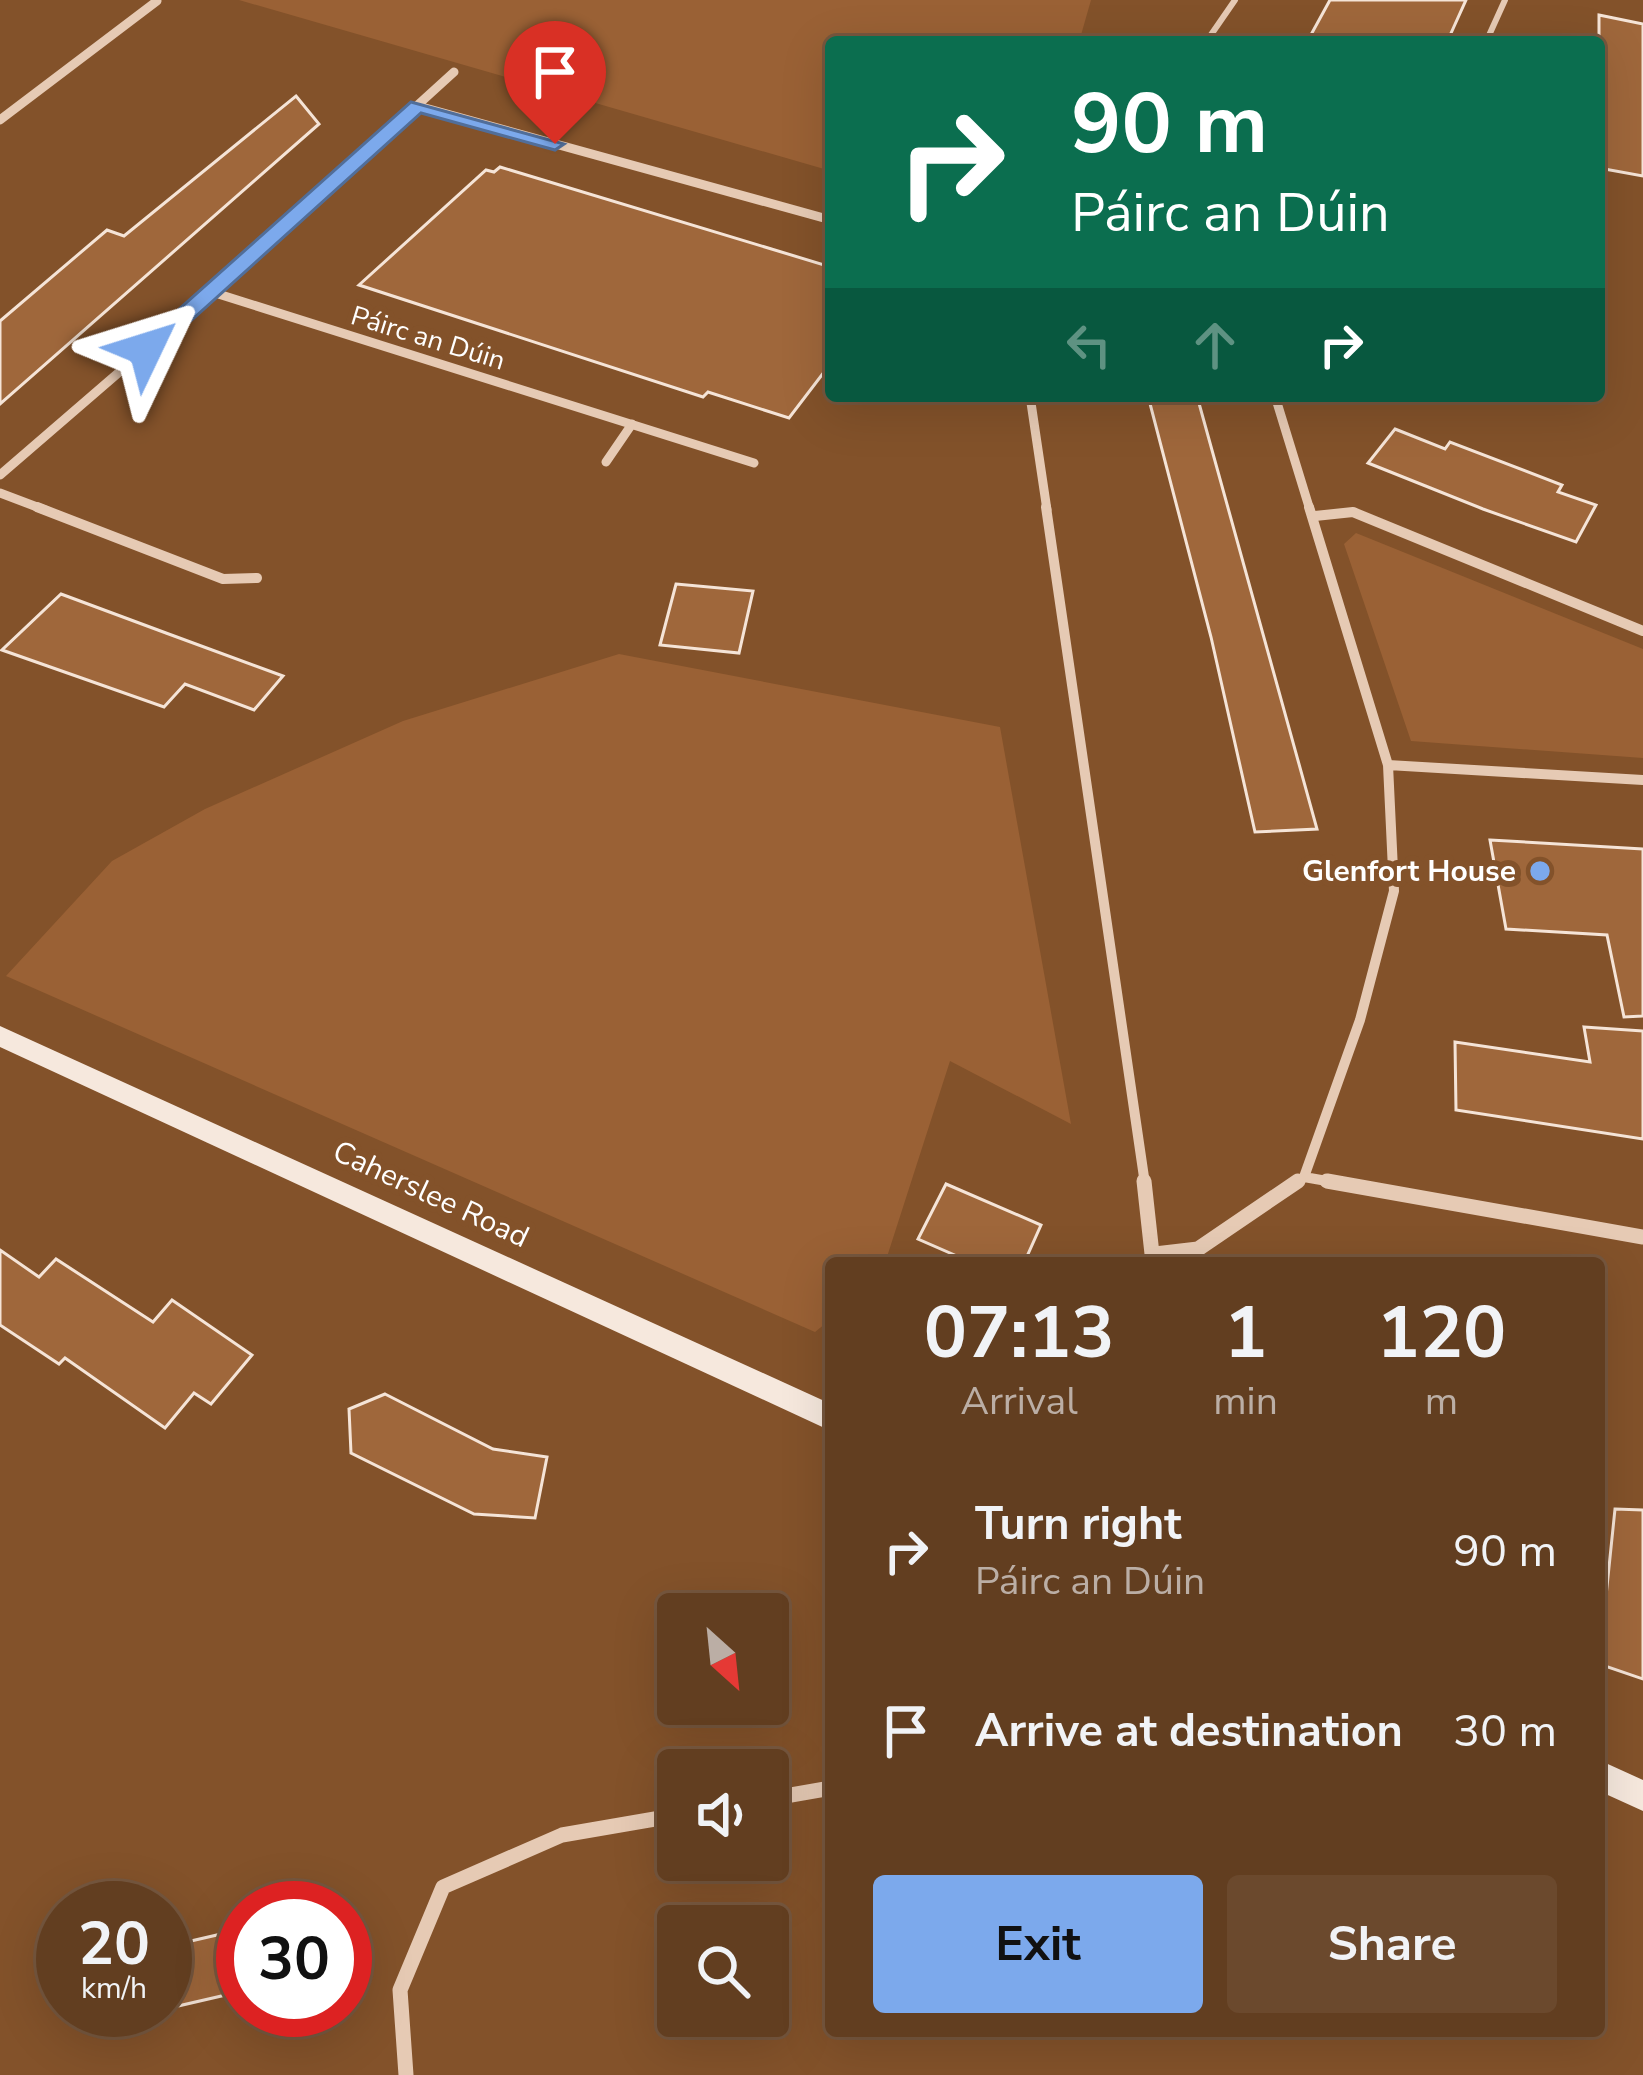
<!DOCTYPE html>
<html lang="en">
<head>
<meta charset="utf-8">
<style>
  :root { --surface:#623e20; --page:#6b492d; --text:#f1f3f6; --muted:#bbaea5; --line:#76573e; --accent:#7ca9ec }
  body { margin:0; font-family:"Nunito Sans",sans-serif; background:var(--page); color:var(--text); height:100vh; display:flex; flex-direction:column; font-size:45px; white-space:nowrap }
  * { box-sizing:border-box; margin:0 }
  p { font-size:39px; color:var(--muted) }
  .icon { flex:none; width:66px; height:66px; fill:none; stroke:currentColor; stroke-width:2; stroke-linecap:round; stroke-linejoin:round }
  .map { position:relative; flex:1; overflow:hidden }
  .panel { position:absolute; left:825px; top:1257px; width:780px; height:780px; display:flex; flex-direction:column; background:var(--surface); border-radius:12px; box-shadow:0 12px 48px #0002,0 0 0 3px var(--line) }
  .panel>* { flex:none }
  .banner { position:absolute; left:825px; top:36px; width:780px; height:366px; border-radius:12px; box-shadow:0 12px 48px #0002,0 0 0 3px var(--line); background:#0b6e4f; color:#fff; overflow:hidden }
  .needle { width:78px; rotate:153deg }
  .fabs { position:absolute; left:657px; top:1593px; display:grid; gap:24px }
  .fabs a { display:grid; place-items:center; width:132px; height:132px; border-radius:12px; background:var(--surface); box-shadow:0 12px 48px #0002,0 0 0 3px var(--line); font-size:60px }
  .speed { position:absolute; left:36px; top:1881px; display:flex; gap:24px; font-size:60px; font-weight:700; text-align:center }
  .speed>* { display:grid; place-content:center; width:156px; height:156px; border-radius:50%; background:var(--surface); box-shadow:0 12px 48px #0002,0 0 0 3px var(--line); line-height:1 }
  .speed small { font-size:30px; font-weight:400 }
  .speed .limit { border:18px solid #d22; background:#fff; color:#111 }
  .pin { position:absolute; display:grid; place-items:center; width:102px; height:102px; color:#fff; margin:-123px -51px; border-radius:50% 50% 50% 0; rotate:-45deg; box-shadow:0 0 12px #0007 }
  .pin .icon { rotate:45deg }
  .me { position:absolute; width:132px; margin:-66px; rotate:49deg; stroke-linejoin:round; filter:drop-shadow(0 0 9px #0008) }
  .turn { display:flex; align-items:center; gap:42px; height:252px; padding:0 48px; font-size:54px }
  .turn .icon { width:156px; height:156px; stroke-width:2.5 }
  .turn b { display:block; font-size:84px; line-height:102px }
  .lanes { display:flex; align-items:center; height:114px; padding:0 48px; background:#0003; justify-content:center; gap:60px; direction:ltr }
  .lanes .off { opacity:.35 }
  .eta { display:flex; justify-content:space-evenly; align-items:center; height:204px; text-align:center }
  .eta b { font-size:72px; font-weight:700; line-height:84px }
  .button { display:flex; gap:24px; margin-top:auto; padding:24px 48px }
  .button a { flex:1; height:138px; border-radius:12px; background:var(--accent); color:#111; font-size:48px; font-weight:700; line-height:138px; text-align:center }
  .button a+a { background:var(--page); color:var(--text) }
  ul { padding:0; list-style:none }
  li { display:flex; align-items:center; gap:36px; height:180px; padding:0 48px }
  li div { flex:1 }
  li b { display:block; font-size:45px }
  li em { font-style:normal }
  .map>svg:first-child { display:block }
  .green { fill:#9a6135 }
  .building { fill:#9f673b; stroke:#f5e4d7; stroke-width:3 }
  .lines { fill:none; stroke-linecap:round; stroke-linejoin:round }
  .lane { stroke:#e6cab4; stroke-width:6 }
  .street-far2 { stroke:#e6cab4; stroke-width:9 }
  .street-far1 { stroke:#e6cab4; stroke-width:10 }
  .street { stroke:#e6cab4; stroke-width:15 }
  .secondary { fill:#f6e8dd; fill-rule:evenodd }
  .route { fill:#7ca9ec; stroke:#516e99; stroke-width:3 }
  .poi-dot { fill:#7ca9ec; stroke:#83522a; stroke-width:4.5 }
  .labels { text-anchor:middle; stroke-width:12; stroke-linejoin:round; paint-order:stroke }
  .far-street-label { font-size:27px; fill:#fff; stroke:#83522a }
  .poi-label { font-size:30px; font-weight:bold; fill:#fff; stroke:#83522a; text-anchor:end }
  .street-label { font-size:30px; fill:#fff; stroke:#83522a }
</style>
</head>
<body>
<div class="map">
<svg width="1643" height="2075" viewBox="0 0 1643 2075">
  <rect width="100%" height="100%" fill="#83522a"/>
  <path class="green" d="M239,0h852l-12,42h-248v129z
    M1356,533l287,116v109l-232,-17 -67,-197z
    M619,654l381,73 71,397 -121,-63 -65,202h-54v56l-16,13 -809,-356 106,-115 93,-52 198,-88z"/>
  <path class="building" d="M1330,0h136l-19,42h-140z
    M1599,15l44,9v152l-44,-8z
    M296,96l23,28 -319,280v-83l107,-91 17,6z
    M500,167l331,100v96l-42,55 -81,-26 -5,5 -344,-112 127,-115 8,2z
    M1148,396h49l120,433 -62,3 -44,-195z
    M1395,429l50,20 5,-7 112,43 -4,7 38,13 -20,37 -93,-33 -115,-46z
    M676,584l77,7 -14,62 -79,-8z
    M61,594l105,39 117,43 -29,34 -69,-26 -21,23 -162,-57z
    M1490,840l153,9v167l-19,1 -17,-82 -101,-6z
    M1584,1027l59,4v108l-187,-29 -1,-68 135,20z
    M946,1184l95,41 -17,38h-51l-55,-24z
    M0,1250l39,27 17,-18 97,63 19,-22 80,55 -41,49 -17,-11 -29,35 -100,-70 -6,6 -59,-39z
    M385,1394l108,55 54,8 -12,61 -61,-4 -123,-61 -2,-44z
    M1615,1509l28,1v169l-44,-15z
    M243,1929v62l-78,18v-62z"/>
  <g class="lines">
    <path class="lane" d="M1206,42l29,-42
      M1486,42l19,-42"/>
    <path class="street-far2" d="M418,106l413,114
      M0,120l157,-119
      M212,292l542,171
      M1030,396l17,114
      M1275,396l35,114
      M606,462l26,-38
      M0,475l212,-183 242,-220
      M0,493l45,17"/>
    <path class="street-far1" d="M37,507l186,72 34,-1
      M1046,507l99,677
      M1315,516l38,-4 290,119
      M1388,765l255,15
      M1304,1177l40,7
      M1294,1184l10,-7 56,-157 34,-129 -6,-126 -79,-258"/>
    <path class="street" d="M1144,1181l9,82
      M1327,1181l316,56
      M1155,1254l43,-5 100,-68
      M768,1799l63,-11
      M406,2075l-6,-85 43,-103 119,-52 116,-20"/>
    <path class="secondary" d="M0,1026l831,378v27l-831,-384z
      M1599,1760l44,20v31l-44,-20z"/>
  </g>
  <path class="route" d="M411,102l153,42 -9,6 -134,-37 -267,241h-15v-9z"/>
  <circle class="poi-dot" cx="1540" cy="871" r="12"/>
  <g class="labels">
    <g class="far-street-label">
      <text transform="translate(428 338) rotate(17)" y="9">Páirc an Dúin</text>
    </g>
    <g class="poi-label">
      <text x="1516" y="881">Glenfort House</text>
    </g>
    <g class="street-label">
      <text transform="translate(431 1194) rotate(25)" y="10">Caherslee Road</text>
    </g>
  </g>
</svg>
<div class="fabs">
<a><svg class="needle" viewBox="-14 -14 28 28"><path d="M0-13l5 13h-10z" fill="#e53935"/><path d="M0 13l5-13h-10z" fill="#bbaea5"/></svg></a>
<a><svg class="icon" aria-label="sound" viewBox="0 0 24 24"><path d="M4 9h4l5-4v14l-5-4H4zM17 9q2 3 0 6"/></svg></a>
<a><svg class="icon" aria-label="search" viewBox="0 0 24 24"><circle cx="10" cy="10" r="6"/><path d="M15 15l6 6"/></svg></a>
</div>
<div class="speed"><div>20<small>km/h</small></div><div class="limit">30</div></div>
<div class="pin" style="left:555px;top:144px;background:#d93025"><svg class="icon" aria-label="arrive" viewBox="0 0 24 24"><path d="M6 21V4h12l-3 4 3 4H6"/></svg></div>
<svg class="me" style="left:146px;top:349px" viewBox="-20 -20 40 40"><path d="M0-17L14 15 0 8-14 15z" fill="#7ca9ec" stroke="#fff" stroke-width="4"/></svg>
<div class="banner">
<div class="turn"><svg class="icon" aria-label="right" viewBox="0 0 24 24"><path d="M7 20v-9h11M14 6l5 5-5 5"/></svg><div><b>90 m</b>Páirc an Dúin</div></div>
<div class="lanes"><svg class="icon off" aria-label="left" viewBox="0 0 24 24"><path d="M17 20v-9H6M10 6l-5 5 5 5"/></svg><svg class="icon off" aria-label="ahead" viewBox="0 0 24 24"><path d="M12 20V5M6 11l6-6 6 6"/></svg><svg class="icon" aria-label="right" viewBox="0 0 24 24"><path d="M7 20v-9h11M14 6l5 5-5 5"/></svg></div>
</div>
<section class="panel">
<div class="eta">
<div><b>07:13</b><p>Arrival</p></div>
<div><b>1</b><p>min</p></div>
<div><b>120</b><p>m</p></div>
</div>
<ul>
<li><svg class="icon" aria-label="right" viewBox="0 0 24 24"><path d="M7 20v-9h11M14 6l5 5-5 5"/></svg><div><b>Turn right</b><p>Páirc an Dúin</p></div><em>90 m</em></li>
<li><svg class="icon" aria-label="arrive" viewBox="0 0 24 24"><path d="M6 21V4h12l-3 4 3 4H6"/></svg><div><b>Arrive at destination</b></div><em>30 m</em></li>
</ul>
<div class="button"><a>Exit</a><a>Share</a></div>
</section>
</div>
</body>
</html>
